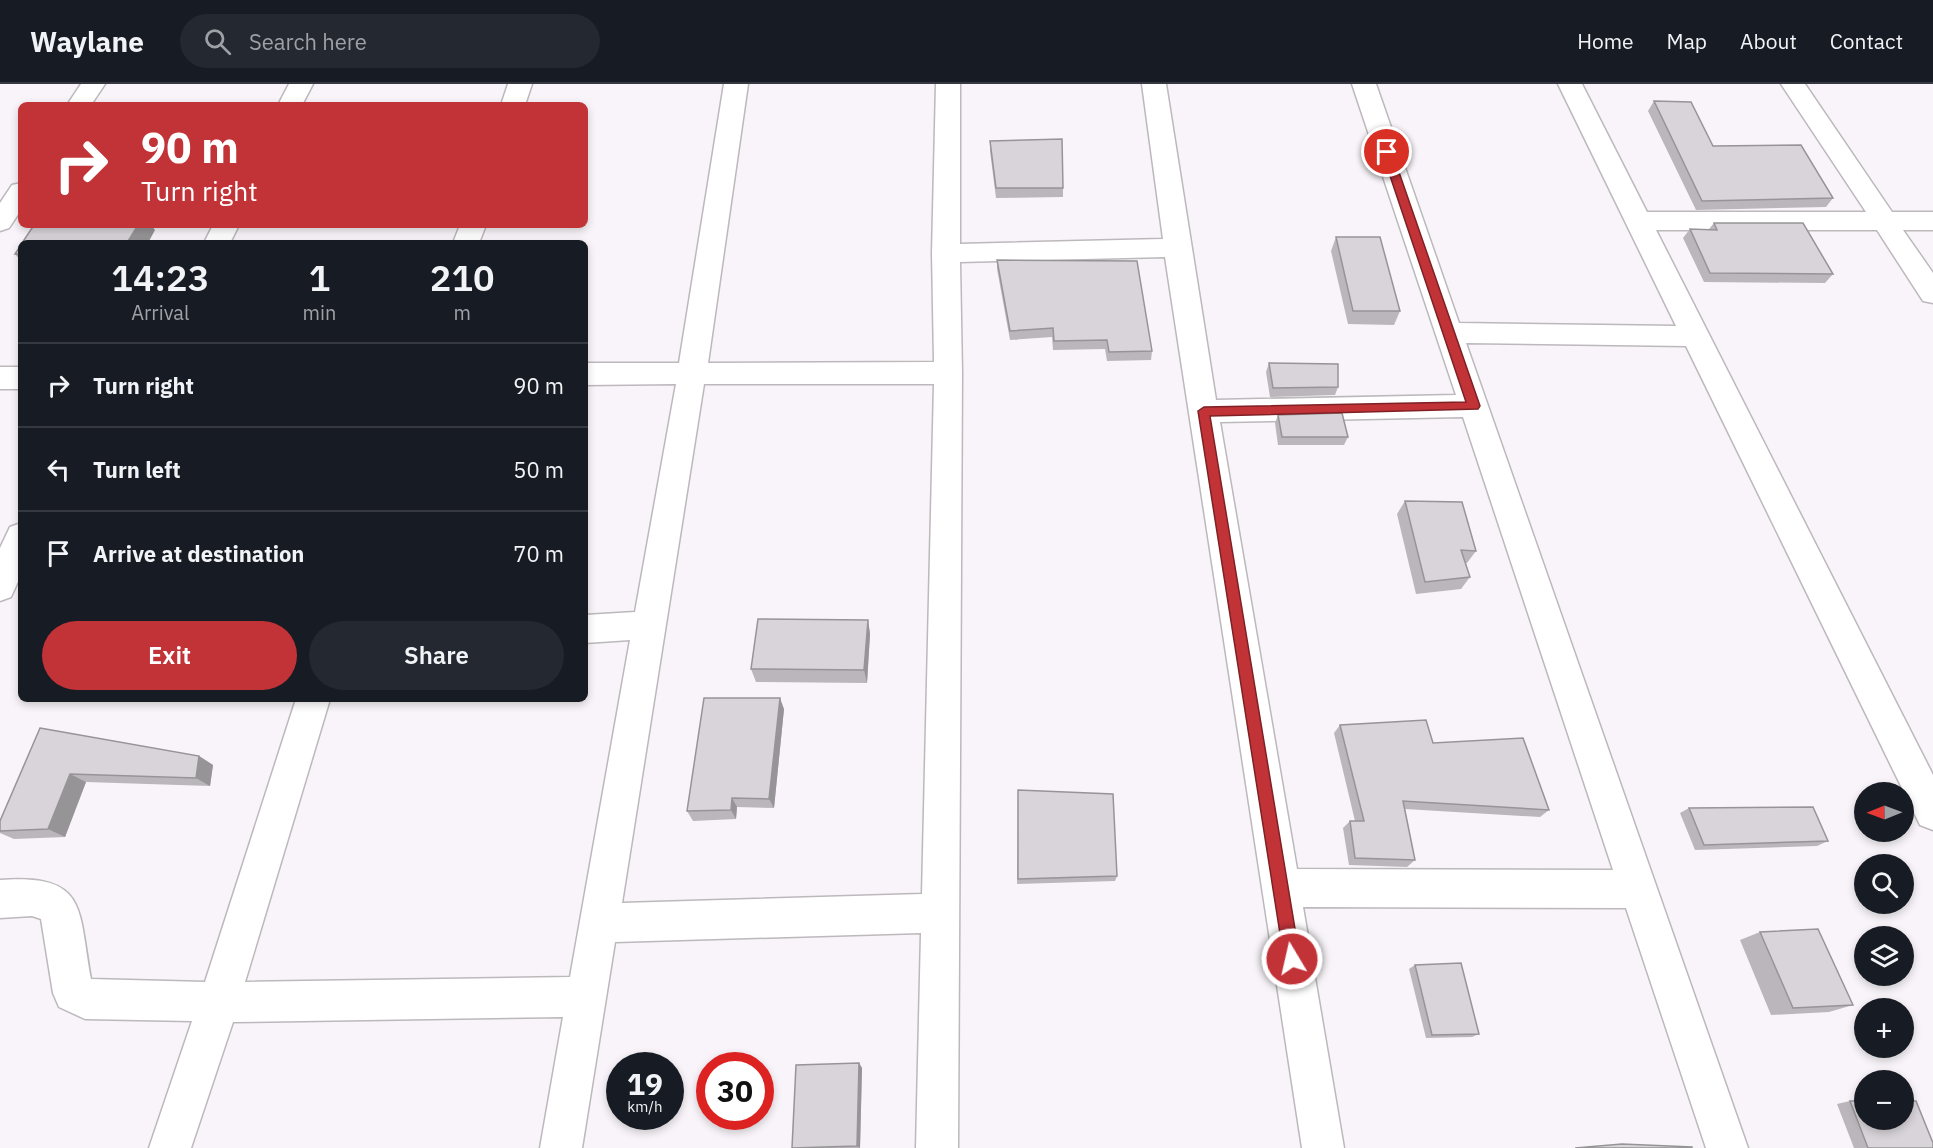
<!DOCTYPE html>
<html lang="en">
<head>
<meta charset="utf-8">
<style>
  :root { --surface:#171b24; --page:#242831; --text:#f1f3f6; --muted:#9ea1a6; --line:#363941; --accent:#c23338 }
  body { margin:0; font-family:"IBM Plex Sans",sans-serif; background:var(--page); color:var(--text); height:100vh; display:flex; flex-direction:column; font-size:22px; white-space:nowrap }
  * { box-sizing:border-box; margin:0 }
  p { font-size:20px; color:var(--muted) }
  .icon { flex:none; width:33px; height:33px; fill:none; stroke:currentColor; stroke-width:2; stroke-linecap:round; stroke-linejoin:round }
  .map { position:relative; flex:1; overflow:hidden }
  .details { position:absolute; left:18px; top:156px; width:570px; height:462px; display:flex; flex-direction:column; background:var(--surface); border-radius:9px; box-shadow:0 3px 9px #0003 }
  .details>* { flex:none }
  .guide { position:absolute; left:18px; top:18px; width:570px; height:126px; border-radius:9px; box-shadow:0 3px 9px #0003; background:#c23338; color:#fff; overflow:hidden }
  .needle { width:39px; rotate:269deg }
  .controls { position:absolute; left:1854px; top:698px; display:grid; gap:12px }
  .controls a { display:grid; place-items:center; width:60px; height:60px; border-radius:50%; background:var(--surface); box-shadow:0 3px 9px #0003; font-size:30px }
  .speed { position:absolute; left:606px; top:968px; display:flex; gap:12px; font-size:30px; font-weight:700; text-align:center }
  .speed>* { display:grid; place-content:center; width:78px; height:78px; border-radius:50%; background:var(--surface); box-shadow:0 3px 9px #0003; line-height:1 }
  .speed small { font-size:15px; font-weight:400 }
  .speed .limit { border:9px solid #d22; background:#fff; color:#111 }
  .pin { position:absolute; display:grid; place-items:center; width:51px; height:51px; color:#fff; margin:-26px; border:3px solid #fff; border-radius:50%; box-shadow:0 2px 6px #0007 }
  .me { position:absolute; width:66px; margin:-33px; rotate:351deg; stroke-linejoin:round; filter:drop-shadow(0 0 4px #0008) }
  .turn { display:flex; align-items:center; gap:21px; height:126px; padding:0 24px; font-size:27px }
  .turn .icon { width:78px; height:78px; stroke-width:2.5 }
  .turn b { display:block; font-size:42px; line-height:51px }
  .eta { display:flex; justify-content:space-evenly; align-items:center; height:102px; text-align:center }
  .eta b { font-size:36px; font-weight:600; line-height:42px }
  .cta { display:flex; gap:12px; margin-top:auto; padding:12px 24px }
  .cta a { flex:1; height:69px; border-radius:36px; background:var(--accent); color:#fff; font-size:24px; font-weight:600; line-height:69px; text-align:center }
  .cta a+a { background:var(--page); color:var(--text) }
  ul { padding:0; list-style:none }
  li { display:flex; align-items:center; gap:18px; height:84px; padding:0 24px; border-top:2px solid var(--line) }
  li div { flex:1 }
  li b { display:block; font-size:22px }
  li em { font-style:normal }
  header { display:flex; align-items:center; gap:36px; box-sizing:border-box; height:84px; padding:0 30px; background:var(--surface); border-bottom:2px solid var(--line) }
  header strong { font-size:28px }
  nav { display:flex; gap:33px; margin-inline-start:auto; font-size:21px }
  .search { width:420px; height:54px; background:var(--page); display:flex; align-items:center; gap:15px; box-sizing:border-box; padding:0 21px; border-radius:33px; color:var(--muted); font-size:22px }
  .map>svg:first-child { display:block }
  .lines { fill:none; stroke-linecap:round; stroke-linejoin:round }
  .street-casing { stroke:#bcb8bc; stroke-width:3 }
  .street { fill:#fff; fill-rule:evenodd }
  .wall { fill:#bab6bb }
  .shaded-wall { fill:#979498 }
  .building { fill:#d8d4d9; stroke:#979498; stroke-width:1.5 }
  .route { fill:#c23338; stroke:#7e2124; stroke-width:1.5 }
</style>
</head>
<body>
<header>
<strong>Waylane</strong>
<div class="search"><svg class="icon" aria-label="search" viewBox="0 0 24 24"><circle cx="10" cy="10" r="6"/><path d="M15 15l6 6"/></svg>Search here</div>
<nav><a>Home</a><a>Map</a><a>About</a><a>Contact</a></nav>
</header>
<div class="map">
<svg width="1933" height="1064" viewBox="0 0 1933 1064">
  <rect width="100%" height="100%" fill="#f8f4f9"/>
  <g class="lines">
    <g class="street-casing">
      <path id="street" d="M81,0h24l-14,21h-24z
        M289,0h24l-11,21h-24z
        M508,0h24l-7,21h-24z
        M724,0h24l-40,279 226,-1 -2,-109 4,-169h24v160l203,-5 -21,-155h24l50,316 240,-5 -104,-311h24l83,239 217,3 -118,-242h24l65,128h219l-85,-128h24l87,128h41v18h-30l30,43v30l-10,-2 -46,-71h-221l277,545v55l-13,-5 -234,-479 -220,-3 282,805h-42l-80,-240 -323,-1 41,241h-42l-137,-891 -205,5 2,111 -4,775h-42l5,-215 -306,9 -33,206h-42l23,-131 -330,5 -42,126h-42l43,-127 -107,-2 -26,-12 -6,-14 -12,-74 -9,-3 -32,2v-38c88,-6 78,28 91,99l114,3 91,-283h34l-85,283 325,-5 60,-337 -45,3v-28l50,-3 41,-228 -91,1v-22h94zM704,300h230l-12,510 -300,9zM1463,333l150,453 -316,-1 -77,-447z
        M21,99v27l-12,18 -9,3v-28l12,-18z
        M213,141h26l-9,18h-26z
        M460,141h26l-7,18h-26z
        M0,283h21v22h-21z
        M21,439v52l-10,22 -11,4v-53l10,-21z"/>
    </g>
    <use href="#street" class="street"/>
  </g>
  <path class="wall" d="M1654,17l59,45 120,52 -7,9 -130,3 -48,-99z
    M990,57l73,47v9l-67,1 -6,-47z
    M1714,139l119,51 -8,9 -121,-1 -21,-44 7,-9h19z
    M1336,153l64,74 -6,14 -46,-1 -17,-73z
    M21,161v16l-6,-7z
    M997,176l155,91 -1,9 -44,1 -2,-12 -52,1 -1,-13 -42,3 -13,-71z
    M1269,279l69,24 -3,8 -65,2 -4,-25z
    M1278,331l70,22 -4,8h-66l-3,-22z
    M1405,417l71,50 -9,12h-1l4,14 -9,12 -45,5 -19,-80z
    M868,536l2,14 -3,49 -111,-1 -5,-13z
    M784,625l-10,99 -37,-1 -1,12 -43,2 -6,-10z
    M1340,641l93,18 116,67 -9,7 -135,-8 10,51 -8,7 -58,-2 -6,-37 7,-7h5l-21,-88z
    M40,644l159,28 14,9 -3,21 -124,-4 -21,55 -51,2 -14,-6v-2z
    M1018,706l99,86 -2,5 -98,3z
    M1689,724l139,33 -11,5 -122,4 -15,-37z
    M1760,848l93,73 -24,7 -58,3 -31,-75z
    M1415,881l64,69 -7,3 -46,1 -17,-69z
    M859,979l3,5 -2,80h-68z
    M1850,1017l83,47h-79l-17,-44z"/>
  <path class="shaded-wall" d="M138,141h13l4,5 -7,13h-21z
    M868,536l2,14 -3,49 -3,-13z
    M780,614l4,11 -10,99 -5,-9z
    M199,672l14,9 -3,21 -14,-8z
    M70,690l16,8 -21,55 -17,-8z
    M732,714l5,9 -1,12 -5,-9z
    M859,979l3,5 -2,80 -3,-2z"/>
  <path class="building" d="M1654,17l37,1 22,44 88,-1 32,53 -131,3z
    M1062,55l1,49h-67l-6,-47z
    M1714,139h89l30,51 -123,-1 -20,-44 27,1z
    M34,141h104l-11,18h-105z
    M1336,153h44l20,74h-47z
    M21,161v9h-6z
    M997,176l140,1 15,90 -43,1 -2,-12 -53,1 -1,-13 -43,3z
    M1269,279l69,1v23l-65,1z
    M1342,329l6,24h-66l-4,-22z
    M1405,417l57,1 14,49 -15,-1 9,27 -45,5z
    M758,535l110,1 -4,50 -113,-1z
    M704,614h76l-11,101 -37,-1 -1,12 -44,1z
    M1426,636l7,23 90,-5 26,72 -146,-9 12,59 -60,-2 -5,-37h14l-24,-96z
    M40,644l159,28 -3,22 -126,-4 -22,55 -48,2v-10z
    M1018,706l95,4 4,82 -99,3z
    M1813,723l15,34 -124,4 -15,-37z
    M1818,845l35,76 -60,3 -33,-76z
    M1461,879l18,71 -47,1 -17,-70z
    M859,979l-2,83 -65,2 4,-83z
    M1850,1017h14v18h40v-18h12l17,42v5h-65z
    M1622,1060l70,3v1h-117z"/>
  <path class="route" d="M1387,65l5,3 88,254 -2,3 -268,7 90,543 -2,5 -6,3 -6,-3 -2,-5 -86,-548 6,-4 262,-5 -84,-250z"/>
</svg>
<div class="controls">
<a><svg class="needle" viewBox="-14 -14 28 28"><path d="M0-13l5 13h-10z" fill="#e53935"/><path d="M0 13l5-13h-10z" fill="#9ea1a6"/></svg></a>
<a><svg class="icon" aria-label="search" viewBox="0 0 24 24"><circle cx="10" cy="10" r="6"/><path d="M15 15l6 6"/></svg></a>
<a><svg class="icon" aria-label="layers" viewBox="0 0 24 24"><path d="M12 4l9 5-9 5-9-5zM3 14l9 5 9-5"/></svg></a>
<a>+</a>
<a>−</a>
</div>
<div class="speed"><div>19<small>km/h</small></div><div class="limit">30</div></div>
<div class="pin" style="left:1387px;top:68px;background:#d93025"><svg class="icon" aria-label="arrive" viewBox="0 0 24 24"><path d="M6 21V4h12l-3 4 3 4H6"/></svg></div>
<svg class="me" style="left:1292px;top:875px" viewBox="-20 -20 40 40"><circle r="17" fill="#c23338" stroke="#fff" stroke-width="3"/><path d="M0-11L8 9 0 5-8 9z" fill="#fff"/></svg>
<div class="guide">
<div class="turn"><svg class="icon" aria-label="right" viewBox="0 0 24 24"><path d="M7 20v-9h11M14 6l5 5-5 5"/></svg><div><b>90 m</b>Turn right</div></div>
</div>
<section class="details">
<div class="eta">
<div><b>14:23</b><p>Arrival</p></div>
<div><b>1</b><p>min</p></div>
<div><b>210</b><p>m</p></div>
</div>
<ul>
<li><svg class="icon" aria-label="right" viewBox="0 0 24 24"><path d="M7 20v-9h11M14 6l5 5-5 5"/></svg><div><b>Turn right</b></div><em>90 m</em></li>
<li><svg class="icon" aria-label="left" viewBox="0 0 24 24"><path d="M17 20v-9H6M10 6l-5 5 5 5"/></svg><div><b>Turn left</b></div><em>50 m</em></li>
<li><svg class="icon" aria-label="arrive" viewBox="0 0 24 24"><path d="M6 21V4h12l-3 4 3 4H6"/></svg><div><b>Arrive at destination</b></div><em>70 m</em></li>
</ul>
<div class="cta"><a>Exit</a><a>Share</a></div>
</section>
</div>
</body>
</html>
